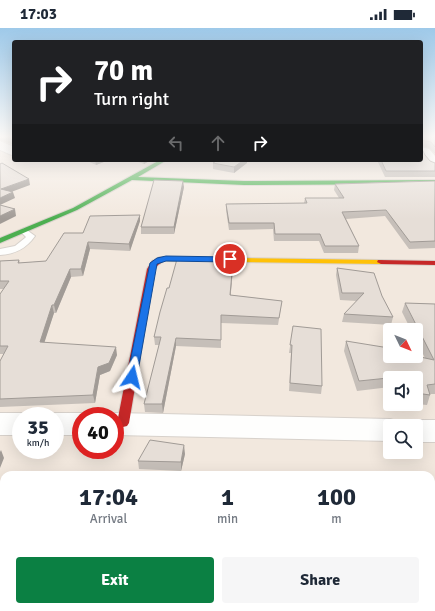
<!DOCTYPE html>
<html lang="en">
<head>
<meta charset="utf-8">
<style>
  :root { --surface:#fff; --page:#f6f6f7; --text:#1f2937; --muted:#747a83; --accent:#0b8043 }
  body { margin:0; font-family:Signika,sans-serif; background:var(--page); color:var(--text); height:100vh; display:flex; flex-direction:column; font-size:15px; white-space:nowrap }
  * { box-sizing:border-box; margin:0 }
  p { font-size:13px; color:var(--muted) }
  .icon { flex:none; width:22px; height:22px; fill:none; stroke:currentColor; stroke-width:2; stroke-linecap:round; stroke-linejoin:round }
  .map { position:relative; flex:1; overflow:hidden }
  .sheet { position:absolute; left:0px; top:443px; width:435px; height:140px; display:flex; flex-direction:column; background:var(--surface); border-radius:12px 12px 0 0; box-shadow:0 4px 16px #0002 }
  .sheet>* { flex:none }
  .top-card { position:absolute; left:12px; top:12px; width:411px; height:122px; border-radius:4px; box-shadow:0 4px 16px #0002; background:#202124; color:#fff; overflow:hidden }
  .needle { width:26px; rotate:133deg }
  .buttons { position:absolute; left:383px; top:295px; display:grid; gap:8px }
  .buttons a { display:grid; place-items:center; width:40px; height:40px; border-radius:4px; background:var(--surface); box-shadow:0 4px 16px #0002; font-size:20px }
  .speed { position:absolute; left:12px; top:379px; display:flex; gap:8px; font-size:20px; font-weight:700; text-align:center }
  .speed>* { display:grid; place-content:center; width:52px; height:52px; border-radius:50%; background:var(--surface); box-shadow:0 4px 16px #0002; line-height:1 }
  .speed small { font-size:10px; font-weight:400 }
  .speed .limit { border:6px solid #d22; background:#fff; color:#111 }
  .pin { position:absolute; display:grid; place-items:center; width:34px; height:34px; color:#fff; margin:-17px; border:2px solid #fff; border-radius:50%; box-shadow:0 1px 4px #0007 }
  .me { position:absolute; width:44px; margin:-22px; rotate:10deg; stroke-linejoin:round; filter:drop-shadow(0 0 3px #0008) }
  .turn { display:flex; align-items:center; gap:14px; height:84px; padding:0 16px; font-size:18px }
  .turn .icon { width:52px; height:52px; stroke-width:2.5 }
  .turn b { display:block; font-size:28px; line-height:34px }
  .lanes { display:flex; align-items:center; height:38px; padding:0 16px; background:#0003; justify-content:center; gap:20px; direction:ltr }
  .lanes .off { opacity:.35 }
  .eta { display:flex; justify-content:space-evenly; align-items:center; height:68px; text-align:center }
  .eta b { font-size:24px; font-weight:700; line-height:28px }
  .button { display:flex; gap:8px; margin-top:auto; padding:8px 16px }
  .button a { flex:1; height:46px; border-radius:4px; background:var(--accent); color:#fff; font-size:16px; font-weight:700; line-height:46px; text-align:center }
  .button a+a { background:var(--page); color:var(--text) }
  .status { display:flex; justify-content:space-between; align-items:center; height:28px; padding:0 20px; background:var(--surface); direction:ltr }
  .status svg { height:11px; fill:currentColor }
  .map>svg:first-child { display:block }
  .residential { fill:#f2e8de; fill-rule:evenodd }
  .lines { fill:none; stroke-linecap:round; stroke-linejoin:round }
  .lane-casing { stroke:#d7d1cb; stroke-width:2 }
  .street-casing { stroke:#d7d1cb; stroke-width:2 }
  .fast-casing { stroke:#d9d2cb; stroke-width:2 }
  .slow-casing { stroke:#d9d2cb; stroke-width:2 }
  .jam-casing { stroke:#d9d2cb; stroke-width:2 }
  .lane { fill:#fefefd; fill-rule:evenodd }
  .street { fill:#fefefd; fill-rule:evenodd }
  .fast { fill:#4caf50; fill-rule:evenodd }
  .slow { fill:#ffc107; fill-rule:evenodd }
  .jam { fill:#c62828; fill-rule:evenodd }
  .wall { fill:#c6bfb9 }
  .shaded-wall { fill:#a19b96 }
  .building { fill:#e6ded7; stroke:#a19b96 }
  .route { fill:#1a73e8; stroke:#114b97 }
</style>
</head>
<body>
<div class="status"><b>17:03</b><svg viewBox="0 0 49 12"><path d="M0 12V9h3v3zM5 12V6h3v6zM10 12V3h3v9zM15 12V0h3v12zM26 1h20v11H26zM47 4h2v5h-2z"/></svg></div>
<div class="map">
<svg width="435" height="583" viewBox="0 0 435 583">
  <rect width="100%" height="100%" fill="#f9f5f0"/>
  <path class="residential" d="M0,109h14v23h407v-23h14v474h-435zM390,302h26v26h-26zM390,350h26v26h-26zM21,388h34v34h-34zM81,388h34v34h-34zM390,398h26v26h-26zM4,447h427v132h-427z"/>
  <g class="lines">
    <g class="lane-casing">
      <path id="lane" d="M24,200l11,8c-9,13 -20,18 -35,19v-6l15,-3 10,-8 1,-1 -6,-6z"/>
    </g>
    <g class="street-casing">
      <path id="street" d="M0,113l14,6v9l-14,-6z
        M421,119l8,2 6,7v12c-9,-2 -14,-12 -14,-21z
        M0,385h21l8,3h-8v19h-21z
        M55,385h26l8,3h-8v19h-26v-19h-8z
        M115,385l275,6 10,3 2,4h-12v15l-275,-6v-19h-8z
        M416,392h19v22h-19v-16h-11l1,-3z"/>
    </g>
    <g class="fast-casing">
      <path id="fast" d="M160,132h7l-29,17 106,4 191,-1v4l-191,1 -112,-5 -55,30 -77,33v-5l73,-30z"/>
    </g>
    <g class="slow-casing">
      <path id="slow" d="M160,229l221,3 4,2 -4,2 -218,-3 -4,-2z"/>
    </g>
    <g class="jam-casing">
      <path id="jam" d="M160,229h6l1,2 -9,6 -3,4 -26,154 -2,3 -4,1 -4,-1 -2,-3 30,-154 5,-8z
        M378,232l57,1v4l-54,-1 -4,-2z"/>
    </g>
    <use href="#lane" class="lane"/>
    <use href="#street" class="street"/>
    <use href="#fast" class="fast"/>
    <use href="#slow" class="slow"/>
    <use href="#jam" class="jam"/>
  </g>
  <path class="wall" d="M0,109h14v8l-14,-5z
    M421,109h14v17l-6,-6 -7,-2v3l3,6 5,6 5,2v14h-50l-8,-17h44z
    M85,132h24l-13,5z
    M133,132h18l-7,4z
    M218,132h29v3l-13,10 -21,-4v-6z
    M435,153v67l-26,1 -24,-33 -39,3 13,27 -1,7h-34l-5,-12h-45l-1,-12 -44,1 -3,-20v-6l78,-1 1,-5h34l-5,-8 1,-6z
    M184,159l-10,47h-33v-7z
    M140,187v6l-10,30 -40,-2 -7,27 -12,1 -15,36h-2l-10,29 73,13 -7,16 -10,4 -5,28 -95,4v-46l4,-7h-4v-60l4,-5h-4v-28l19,-1 1,3 26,-2 37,-28z
    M233,233l-3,34 52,6 -4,24 -57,-2v25l-45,-2 -13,67 -18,-1 -1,-8 15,-59h-4l-1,-8 15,-49z
    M337,240l45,28 11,21 -2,8 -49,-3 2,-8 13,-13 -17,-1 -4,-25z
    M405,275l30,1v90h-5v1l-3,10 -11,-1v-26h-26v9l-33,4 -13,-40 2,-10 43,9 36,8 -9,-18v-10h-5l-9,-18z
    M293,298l29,60 -1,8 -32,-3 2,-38h-2z
    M185,426l-4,17 -42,-2 -1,-8z
    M431,514l4,1v45l-4,-1z"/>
  <path class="shaded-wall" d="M95,132h14l-13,5z
    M143,132h8l-7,4z
    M244,132h3v3l-13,10v-6z
    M29,151l1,6 -27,10 -2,-6z
    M183,153l1,6 -10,47v-7z
    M13,164l2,6 -15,7v-7z
    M15,181l1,7 -16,8v-8z
    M140,187v6l-10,30 -1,-7z
    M88,214l2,7 -7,27 -2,-7z
    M233,233v7l-3,35v-8z
    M70,241l1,8 -15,36 -2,-8z
    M52,277l2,8 -12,37 -2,-8z
    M176,310v8l-13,67 -1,-9z
    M116,319l1,8 -7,16 -10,4 -5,28 -2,-8 5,-28z
    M184,417l1,9 -4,17v-9z
    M1,422l3,8 -4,10v-16z
    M1,471l3,7v2l-4,9v-16z"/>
  <path class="building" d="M5,109h9v5l-1,-2z
    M421,109h14v10l-4,-5 -10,-2 1,9 3,6 5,6 5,2v8h-49l-5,-11h40z
    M218,132h26l-10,7 -21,-4z
    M2,135l27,16 -28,10 12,3 -13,6v-34z
    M154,152l29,1 -9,46h-33z
    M435,153v60l-25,1 -24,-32 -44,2 17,34h-34l-5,-12h-45l-1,-11h-45l-3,-19 81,-1 -2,-5h39l-9,-14z
    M0,177l15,4 -15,7z
    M140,187l-11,29 -41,-2 -7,27h-11l-16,36h-2l-12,37 76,5 -7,16 -11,4 -5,28 -93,4v-38l8,-15h-8v-52l9,-13h-9v-20l19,-1 -1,3 28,-2 18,-28h19l7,-17z
    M177,231l56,2 -3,34 52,6 -3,17 -58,-3v25l-45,-2 -14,66h-18l17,-67h-7l6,-25 7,-24h2z
    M337,240l37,5 8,23 11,21 -49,-3 20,-21h-22z
    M405,275l30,1v80l-8,1 3,10 -14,-2v-15h-17l-1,-1 -39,4 -13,-40 43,7v2h1v6h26l18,4z
    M293,298l28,3 1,57 -32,-3 2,-38h-2z
    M150,412l34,5 -3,17 -43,-1z
    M234,445v2h-48z
    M431,514l4,1v36l-4,-2z
    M219,579h91v4h-92z"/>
  <linearGradient id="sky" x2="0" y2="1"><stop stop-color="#9ec9e9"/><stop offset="0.57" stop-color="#fcfaf8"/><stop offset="1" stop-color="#fcfaf8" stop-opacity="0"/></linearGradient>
  <rect width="435" height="191" fill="url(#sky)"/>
  <path class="route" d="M166,228l64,1 3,2 -3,3 -64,-1 -9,3 -20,113 -2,3h-7l-1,-3 23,-114 7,-5z"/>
</svg>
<div class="buttons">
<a><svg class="needle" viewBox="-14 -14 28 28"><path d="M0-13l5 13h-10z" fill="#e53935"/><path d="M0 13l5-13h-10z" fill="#747a83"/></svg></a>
<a><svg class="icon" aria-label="sound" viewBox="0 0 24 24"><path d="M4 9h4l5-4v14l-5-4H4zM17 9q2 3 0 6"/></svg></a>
<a><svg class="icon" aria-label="search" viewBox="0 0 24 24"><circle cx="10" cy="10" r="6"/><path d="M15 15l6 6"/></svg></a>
</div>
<div class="speed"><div>35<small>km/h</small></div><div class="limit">40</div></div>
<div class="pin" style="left:230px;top:231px;background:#d93025"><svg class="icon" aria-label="arrive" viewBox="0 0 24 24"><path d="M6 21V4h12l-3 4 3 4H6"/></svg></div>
<svg class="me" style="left:132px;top:349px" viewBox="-20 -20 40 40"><path d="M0-17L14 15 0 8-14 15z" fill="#1a73e8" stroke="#fff" stroke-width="4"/></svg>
<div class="top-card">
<div class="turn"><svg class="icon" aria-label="right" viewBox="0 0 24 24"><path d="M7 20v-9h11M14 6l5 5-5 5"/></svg><div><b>70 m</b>Turn right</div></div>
<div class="lanes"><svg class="icon off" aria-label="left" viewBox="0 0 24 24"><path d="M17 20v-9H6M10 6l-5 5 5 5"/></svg><svg class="icon off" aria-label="ahead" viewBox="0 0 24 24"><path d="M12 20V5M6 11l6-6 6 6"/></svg><svg class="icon" aria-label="right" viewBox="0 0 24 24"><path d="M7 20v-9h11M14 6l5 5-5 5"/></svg></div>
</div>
<section class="sheet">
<div class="eta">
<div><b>17:04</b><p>Arrival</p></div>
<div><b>1</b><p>min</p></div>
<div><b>100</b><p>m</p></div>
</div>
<div class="button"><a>Exit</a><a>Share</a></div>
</section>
</div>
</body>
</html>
